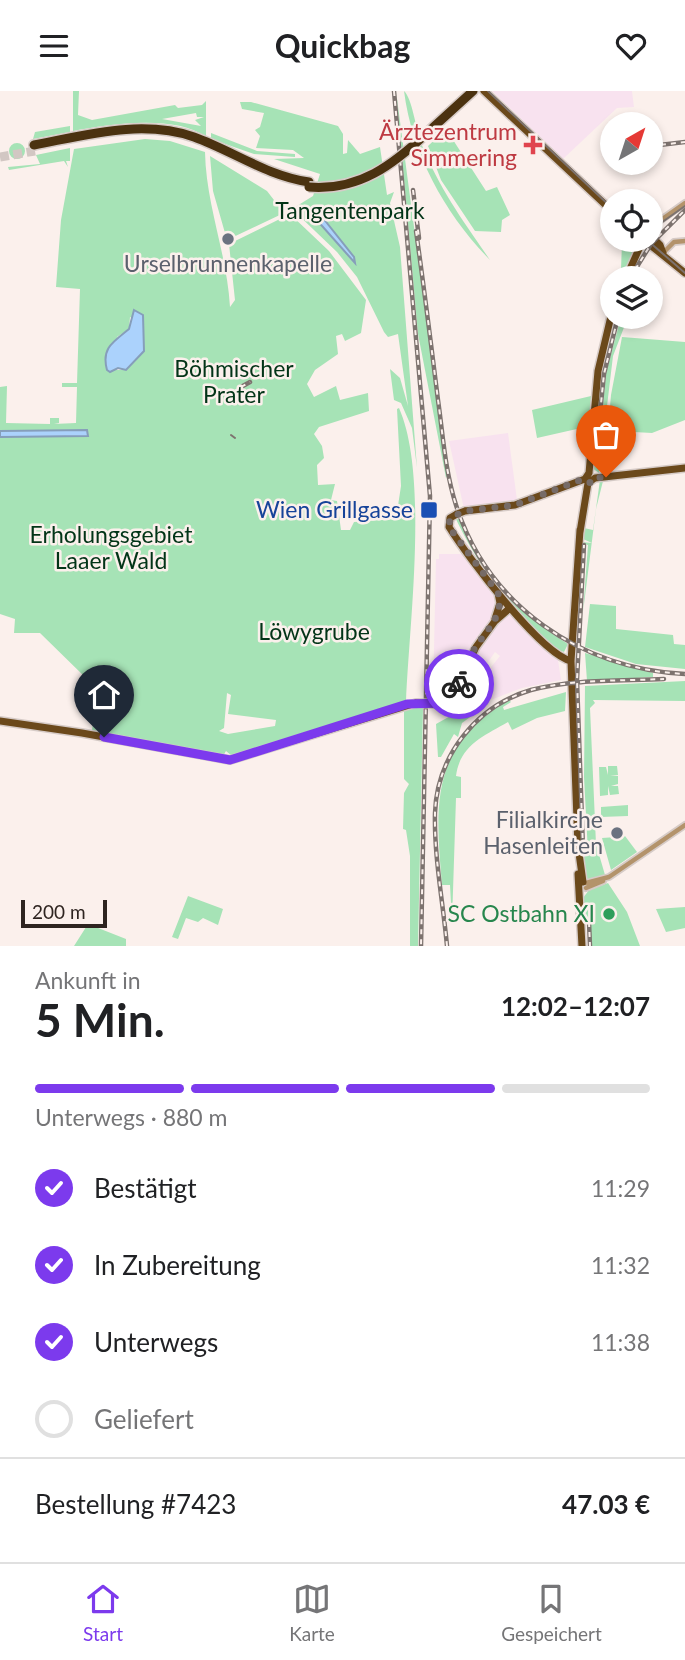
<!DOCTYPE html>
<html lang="de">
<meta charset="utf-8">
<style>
body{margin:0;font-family:Lato,sans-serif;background:#f6f6f6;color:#202124;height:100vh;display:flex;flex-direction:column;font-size:26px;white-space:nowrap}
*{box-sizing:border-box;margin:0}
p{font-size:23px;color:#757577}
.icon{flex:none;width:38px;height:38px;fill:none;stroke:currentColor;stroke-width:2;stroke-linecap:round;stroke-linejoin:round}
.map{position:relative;height:855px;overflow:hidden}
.side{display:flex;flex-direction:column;background:#fff;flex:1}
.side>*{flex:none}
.needle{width:46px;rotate:39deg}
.controls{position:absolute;left:600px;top:21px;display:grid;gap:14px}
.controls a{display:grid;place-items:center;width:63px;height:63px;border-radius:50%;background:#fff;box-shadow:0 4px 10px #0003;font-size:35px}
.scale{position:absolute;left:21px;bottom:18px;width:86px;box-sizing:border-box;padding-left:7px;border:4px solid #2e2420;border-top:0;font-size:19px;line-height:24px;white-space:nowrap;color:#2e2420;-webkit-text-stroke:5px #fbf0ec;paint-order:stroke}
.pin{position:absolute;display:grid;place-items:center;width:60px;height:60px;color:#fff;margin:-72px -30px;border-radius:50% 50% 50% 0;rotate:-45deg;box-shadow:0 0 7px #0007}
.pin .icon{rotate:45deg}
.courier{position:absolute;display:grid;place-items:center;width:70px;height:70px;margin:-35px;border:5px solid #7c3aed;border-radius:50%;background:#fff;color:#222;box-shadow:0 2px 9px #0007}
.headline em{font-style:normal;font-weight:700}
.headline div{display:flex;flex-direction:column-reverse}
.headline{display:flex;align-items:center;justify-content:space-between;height:119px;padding:0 35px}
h1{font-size:46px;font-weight:700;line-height:52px}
.bar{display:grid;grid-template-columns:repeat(4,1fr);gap:10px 7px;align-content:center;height:84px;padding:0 35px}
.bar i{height:9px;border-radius:5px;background:#e0e0e0}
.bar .on{background:#7c3aed}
.bar p{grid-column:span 4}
.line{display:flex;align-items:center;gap:18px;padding:0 35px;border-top:2px solid #e0e0e0}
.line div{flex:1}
ol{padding:0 35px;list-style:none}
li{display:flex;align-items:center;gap:21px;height:77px}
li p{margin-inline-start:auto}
li .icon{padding:7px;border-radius:50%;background:#7c3aed;color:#fff;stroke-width:4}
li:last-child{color:#757577}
li i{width:38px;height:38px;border:4px solid #e0e0e0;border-radius:50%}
header{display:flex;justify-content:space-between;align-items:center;height:91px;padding:0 35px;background:#fff;font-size:32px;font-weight:700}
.dock{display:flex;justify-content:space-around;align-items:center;height:98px;border-top:2px solid #e0e0e0;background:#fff;font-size:19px;color:#757577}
.dock a{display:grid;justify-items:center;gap:4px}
.dock .on{color:#7c3aed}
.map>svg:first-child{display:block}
.commercial{fill:#f8e2ef}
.green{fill:#a6e3b6;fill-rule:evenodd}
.water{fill:#abd2fc;stroke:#869eba;stroke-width:2}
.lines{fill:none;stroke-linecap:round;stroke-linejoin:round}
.highway-tunnel{stroke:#d2c7c3;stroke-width:9;stroke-dasharray:9 4.5;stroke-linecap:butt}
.minor-casing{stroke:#d6cbc7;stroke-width:8}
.major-casing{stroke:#d6cbc7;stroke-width:10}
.highway-casing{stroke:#d6cbc7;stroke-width:12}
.minor{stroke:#b3936b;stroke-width:4.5}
.major{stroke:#6b491b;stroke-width:7}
.highway{stroke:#4b3210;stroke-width:9}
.tram{stroke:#7d736f;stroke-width:2}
.rail-casing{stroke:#7d736f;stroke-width:4.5}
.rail{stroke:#fbf0ec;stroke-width:2;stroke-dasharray:5;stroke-linecap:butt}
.major-bridge-casing{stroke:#d6cbc7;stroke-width:10;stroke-linecap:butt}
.highway-bridge-casing{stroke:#d6cbc7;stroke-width:12;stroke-linecap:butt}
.major-bridge{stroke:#6b491b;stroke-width:7}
.highway-bridge{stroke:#4b3210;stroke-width:9}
.done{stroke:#766b67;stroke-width:7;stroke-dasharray:0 12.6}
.route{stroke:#7c3aed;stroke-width:9}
.health-dot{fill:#e0444e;stroke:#fbf0ec;stroke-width:2.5}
.worship-dot{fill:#6b7280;stroke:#fbf0ec;stroke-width:2.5}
.transit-dot{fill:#1a4fb4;stroke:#fbf0ec;stroke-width:2.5}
.leisure-dot{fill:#2e9e5b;stroke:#fbf0ec;stroke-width:2.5}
.labels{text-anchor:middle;stroke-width:5;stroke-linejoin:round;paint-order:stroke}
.health-label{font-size:23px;fill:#be3a42;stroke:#fbf0ec;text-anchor:end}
.park-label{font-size:23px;fill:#023417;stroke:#fbf0ec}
.worship-label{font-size:23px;fill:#5b616d;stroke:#fbf0ec}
.transit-label{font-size:23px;fill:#164399;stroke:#fbf0ec;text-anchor:end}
.leisure-label{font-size:23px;fill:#27864d;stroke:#fbf0ec;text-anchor:end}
</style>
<header><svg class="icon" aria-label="menu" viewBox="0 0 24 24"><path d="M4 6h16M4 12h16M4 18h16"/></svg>Quickbag<svg class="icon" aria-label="heart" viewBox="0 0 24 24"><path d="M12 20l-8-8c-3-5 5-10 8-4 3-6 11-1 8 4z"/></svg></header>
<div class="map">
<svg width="685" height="855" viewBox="0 0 685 855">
<rect width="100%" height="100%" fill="#fbf0ec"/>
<path class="commercial" d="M 492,0 L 632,0 L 634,16 L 617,17 L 563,68 Z
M 508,342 L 517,409 L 464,418 L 449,350 Z
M 467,453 L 512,516 L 510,523 L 558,569 L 561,589 L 522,597 L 488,610 L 473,598 L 500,565 L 495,561 L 480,583 L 471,581 L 468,599 L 462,597 L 445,604 L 433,604 L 436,468 L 439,468 L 439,463 L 462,463 L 461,457 Z"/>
<path class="green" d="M 73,0 L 79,0 L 78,24 L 92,29 L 175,14 L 178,17 L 202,14 L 206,10 L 206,46 C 175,23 109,33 73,40 ZM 196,22 L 197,26 L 204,26 L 195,29 L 201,35 L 162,28 Z
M 396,0 L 447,385 L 446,387 L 418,243 Z
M 404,0 C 412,7 416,38 421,52 C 440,99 462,128 490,169 C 446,124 412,64 404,0 Z
M 240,11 L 251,11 L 338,35 L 343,43 L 343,63 L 347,62 L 348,49 L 360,63 L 380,56 L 387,104 L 394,101 L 390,112 L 400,156 L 417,377 L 412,337 L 401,312 L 394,309 L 390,278 L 400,287 L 408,315 L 398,243 L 388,246 L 384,241 L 357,186 L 337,161 L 292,118 L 313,105 L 320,83 L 274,68 L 304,67 L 293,59 L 256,57 L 260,45 L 255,39 L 260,36 L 264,22 L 242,18 Z
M 70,35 L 70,41 L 33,48 L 35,41 Z
M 446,38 L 486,100 L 497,96 L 510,124 L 502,129 L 501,141 L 475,140 L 441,89 L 428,55 Z
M 211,42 L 257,60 L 295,63 L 295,66 L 254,63 L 211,48 Z
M 145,48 L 170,50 L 205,61 C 206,114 227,163 230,216 L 235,209 L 229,153 L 290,123 L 329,160 L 366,209 L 361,242 L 345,250 L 342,243 L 336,245 L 338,263 L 315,279 L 307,293 L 314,306 L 336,295 L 340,309 L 368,302 L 369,320 L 319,336 L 314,343 L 322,355 L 324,367 L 317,374 L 318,394 L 335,393 L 331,409 L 337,410 L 341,439 L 350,439 L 354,431 L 396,428 L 401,395 L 397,318 L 399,317 C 429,385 409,534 406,611 L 232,665 L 226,660 L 223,665 L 92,639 L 98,595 L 87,588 L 40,542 L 14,542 L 15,528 L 0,523 L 0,346 L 88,344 L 86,339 L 0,340 L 0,296 L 7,295 L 6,332 L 50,333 L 50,327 L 59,327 L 59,332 L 54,333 L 76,332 L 77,296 L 62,296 L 62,292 L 77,292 L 80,198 L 56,196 L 61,129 L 74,58 ZM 130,226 L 141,233 L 144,260 L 126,279 L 114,279 L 117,246 L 129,238 ZM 227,602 L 231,604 L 228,623 L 276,629 L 275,635 L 228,643 L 219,640 L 224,637 Z
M9 60a8 8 0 1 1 16 0a8 8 0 1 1-16 0Z
M 70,57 L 70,70 L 66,70 L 68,76 L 64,70 L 9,79 L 8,76 L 40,73 L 36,64 Z
M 210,65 L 267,100 L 284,122 L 227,149 L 213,100 Z
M 622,151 L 636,152 L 627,177 L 621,179 Z
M 621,226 L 628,226 L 613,265 L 599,382 L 592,377 L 591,371 L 598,371 L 606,282 Z
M 622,246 L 685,251 L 685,329 L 652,342 L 616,340 L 606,362 L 611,304 Z
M 591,305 L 590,335 L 537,347 L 532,319 Z
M 600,389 L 603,390 L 596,418 L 583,521 L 588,454 L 583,453 L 573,563 L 582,451 L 592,452 L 583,448 L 584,437 L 593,439 Z
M 458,425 C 482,479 517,522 568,553 L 564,561 C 524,548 473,465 456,428 Z
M 590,513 L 616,515 L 616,538 L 673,544 L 674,553 L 685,554 L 685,578 L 636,573 L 585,556 Z
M 585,562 L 653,582 L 653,586 L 587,590 Z
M 685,590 L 685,610 L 593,609 L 595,612 L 590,617 L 596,753 L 605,784 L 588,790 L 584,787 L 580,763 L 588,762 L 584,686 L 585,595 Z
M 566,601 L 565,620 L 537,627 L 512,639 L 508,631 C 484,645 460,654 456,685 L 461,686 L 461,707 L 456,707 L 452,831 L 450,794 L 442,794 C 435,713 430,655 509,609 L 511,611 L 503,616 L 504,619 Z
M 468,602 L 488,613 L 462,632 L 458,646 L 454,643 L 441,666 L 438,666 L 436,633 L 454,623 L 458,604 Z
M 413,616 L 423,617 L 418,855 L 410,855 L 410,765 L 406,739 L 403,738 L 404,702 L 409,693 L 404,688 L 404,619 Z
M 608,675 L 617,675 L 618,684 L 610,685 L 618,685 L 618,693 L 611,695 L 618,695 L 619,703 L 610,704 L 608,695 L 608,704 L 600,705 L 599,676 L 606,676 L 608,684 Z
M 628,714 L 628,725 L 601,726 L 601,716 Z
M 625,745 L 637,761 L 611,779 L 602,747 L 616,746 L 618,750 Z
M 608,792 L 627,821 L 640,855 L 591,855 L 590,831 L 585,831 L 584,855 L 583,807 L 589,799 Z
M 188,805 L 223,818 L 218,834 L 203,827 L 198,831 L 186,827 L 178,848 L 172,846 Z
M 685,816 L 685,837 L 666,841 L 656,818 Z
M 88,833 L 126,848 L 126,855 L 74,855 Z"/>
<path class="water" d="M 315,117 L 354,166 L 355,172 L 315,127 Z
M 134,219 L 143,224 L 144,260 L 126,279 L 118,277 L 110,281 L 107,279 C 101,257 113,251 129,238 Z
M 87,339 L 88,345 L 0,346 L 0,340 Z"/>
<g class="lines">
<path class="highway-tunnel" d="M 0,66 L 35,60"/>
<g class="minor-casing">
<path id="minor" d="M 651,136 L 685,112
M 663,162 L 674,151 L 685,150
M 586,792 L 609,786 L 685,734
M 586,797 L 603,790"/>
</g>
<g class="major-casing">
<path id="major" d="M 484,0 L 612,120
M 651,145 L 660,154 L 663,162
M 644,149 L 685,182
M 626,187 L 643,149
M 589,382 L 598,280 L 612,221
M 588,392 L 595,387 L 685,377
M 465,420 L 515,414 L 585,388 L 589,382
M 457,423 L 450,427 L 449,436 C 467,465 540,562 571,570
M 580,439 L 571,570 L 578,755 L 583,791
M 580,441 L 588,392
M 495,528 L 500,512 L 498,502
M 438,613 L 451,608 L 476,556 L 495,530 L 510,517
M 0,630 L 82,642 L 230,669 L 416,612
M 578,783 L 582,855"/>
</g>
<g class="highway-casing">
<path id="highway" d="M 428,41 L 473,0
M 34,54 C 87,44 142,28 194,46 C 233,60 267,85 309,91"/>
</g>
<use href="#minor" class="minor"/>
<use href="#major" class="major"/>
<use href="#highway" class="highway"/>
<path class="tram" d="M 488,0 L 612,117
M 651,139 L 685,115
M 647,149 L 685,182
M 231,344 L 235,347"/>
<g class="rail-casing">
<path id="rail" d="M 394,0 L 430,405 L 421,855
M 651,55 L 685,51
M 413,99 L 419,147
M 416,140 C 424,196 431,253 438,309 C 443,344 445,380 456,414 C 488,515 581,578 685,583
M 630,187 L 651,153 L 685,119
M 241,296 L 250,291
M 595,371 L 604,283 L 618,226
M 583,757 L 577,589 L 584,454
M 589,831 L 590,855
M 447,855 C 443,811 434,766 435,722 C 437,665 476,615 531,599 C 572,588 621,590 664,588"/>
</g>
<use href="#rail" class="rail"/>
<g class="major-bridge-casing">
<path id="major-bridge" d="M 457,423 L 465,420
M 416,612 L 438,613"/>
</g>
<g class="highway-bridge-casing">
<path id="highway-bridge" d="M 309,96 C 359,100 393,74 428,41"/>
</g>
<use href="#major-bridge" class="major-bridge"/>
<use href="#highway-bridge" class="highway-bridge"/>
</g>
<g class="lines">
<path class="done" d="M 459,593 C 463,583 467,572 472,562 C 483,542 505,526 498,502 L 449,436 L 450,427 L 465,420 L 515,414 L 583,388 L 591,392 L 595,387 L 606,386"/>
<path class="route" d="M 104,646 L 230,669 L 407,613 L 445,612 L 451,608 L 459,593"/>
</g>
<path class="health-dot" d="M529.5 43.5h7v7h7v7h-7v7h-7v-7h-7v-7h7z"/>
<g class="worship-dot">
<circle cx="228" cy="148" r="7"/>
<circle cx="617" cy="742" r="7"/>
</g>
<rect class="transit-dot" x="420" y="410" width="18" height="18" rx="3.5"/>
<circle class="leisure-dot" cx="609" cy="823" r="7"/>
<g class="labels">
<g class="health-label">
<text x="517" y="49">Ärztezentrum<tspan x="517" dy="26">Simmering</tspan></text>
</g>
<g class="park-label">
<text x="350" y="128">Tangentenpark</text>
<text x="234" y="286">Böhmischer<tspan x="234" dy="26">Prater</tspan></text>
<text x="111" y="452">Erholungsgebiet<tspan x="111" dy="26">Laaer Wald</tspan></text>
<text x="314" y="549">Löwygrube</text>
</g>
<g class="worship-label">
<text x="228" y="181">Urselbrunnenkapelle</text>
<text x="603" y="737" text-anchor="end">Filialkirche<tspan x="603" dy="26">Hasenleiten</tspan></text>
</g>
<g class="transit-label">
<text x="413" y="427">Wien Grillgasse</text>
</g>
<g class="leisure-label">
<text x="595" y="831">SC Ostbahn XI</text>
</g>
</g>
</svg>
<div class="controls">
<a><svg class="needle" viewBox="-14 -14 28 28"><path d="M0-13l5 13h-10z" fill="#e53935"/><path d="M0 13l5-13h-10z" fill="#757577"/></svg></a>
<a><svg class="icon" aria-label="locate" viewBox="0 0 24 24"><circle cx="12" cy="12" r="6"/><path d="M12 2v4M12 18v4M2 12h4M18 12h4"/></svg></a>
<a><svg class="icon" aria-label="layers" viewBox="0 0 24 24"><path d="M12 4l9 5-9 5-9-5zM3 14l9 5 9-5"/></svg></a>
</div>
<div class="scale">200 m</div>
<div class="pin" style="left:606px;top:386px;background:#ea580c"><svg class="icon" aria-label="bag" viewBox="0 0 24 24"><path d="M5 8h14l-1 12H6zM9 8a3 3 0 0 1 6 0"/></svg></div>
<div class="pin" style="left:104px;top:646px;background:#1f2937"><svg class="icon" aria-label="home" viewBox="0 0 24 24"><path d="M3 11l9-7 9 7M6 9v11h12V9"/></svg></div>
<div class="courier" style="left:459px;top:593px"><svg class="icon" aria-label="bike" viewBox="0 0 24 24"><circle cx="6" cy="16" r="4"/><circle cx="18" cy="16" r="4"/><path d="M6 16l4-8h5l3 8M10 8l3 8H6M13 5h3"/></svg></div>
</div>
<section class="side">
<div class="headline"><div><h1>5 Min.</h1><p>Ankunft in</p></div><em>12:02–12:07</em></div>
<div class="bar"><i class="on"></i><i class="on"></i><i class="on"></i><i></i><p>Unterwegs · 880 m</p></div>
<ol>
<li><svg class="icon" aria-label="check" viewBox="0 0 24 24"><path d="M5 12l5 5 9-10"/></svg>Bestätigt<p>11:29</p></li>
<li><svg class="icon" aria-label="check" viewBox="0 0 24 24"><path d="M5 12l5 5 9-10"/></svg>In Zubereitung<p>11:32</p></li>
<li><svg class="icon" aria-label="check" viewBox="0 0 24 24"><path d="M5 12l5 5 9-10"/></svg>Unterwegs<p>11:38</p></li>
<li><i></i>Geliefert</li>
</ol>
<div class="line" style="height:91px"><div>Bestellung #7423</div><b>47.03 €</b></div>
</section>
<nav class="dock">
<a class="on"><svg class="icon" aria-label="home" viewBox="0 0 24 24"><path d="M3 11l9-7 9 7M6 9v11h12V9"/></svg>Start</a>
<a><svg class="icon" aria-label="map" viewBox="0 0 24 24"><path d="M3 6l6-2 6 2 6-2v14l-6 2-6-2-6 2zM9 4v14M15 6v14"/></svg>Karte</a>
<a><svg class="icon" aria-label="saved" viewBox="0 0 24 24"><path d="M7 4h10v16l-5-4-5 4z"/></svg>Gespeichert</a>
</nav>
